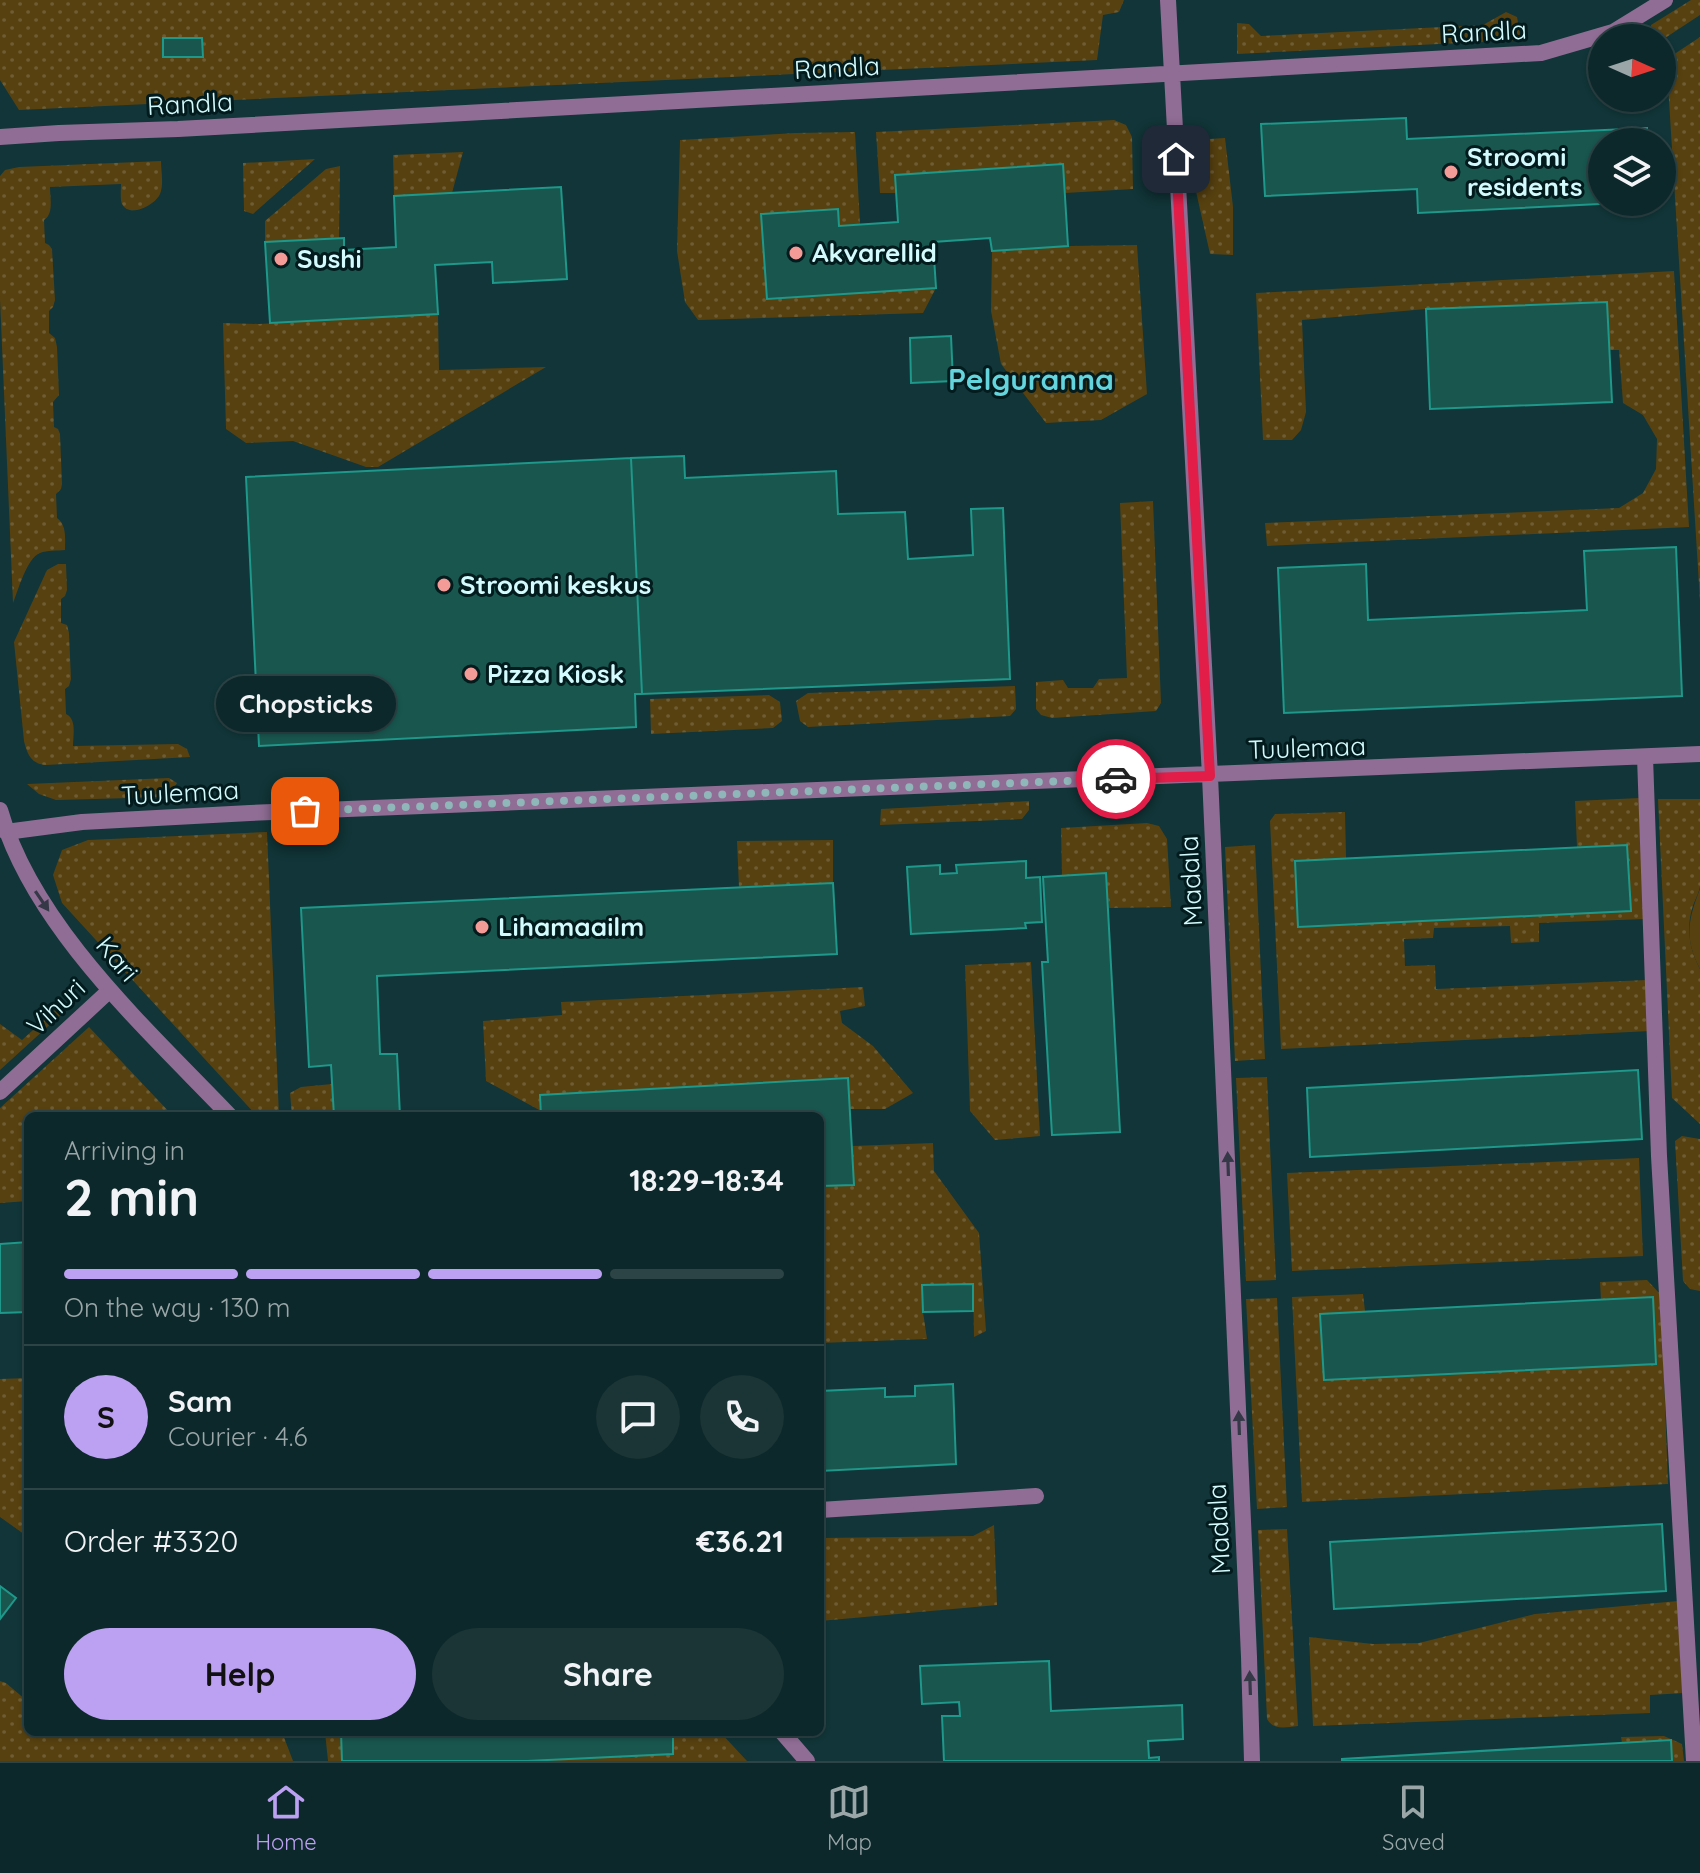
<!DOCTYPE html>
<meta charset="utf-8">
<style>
body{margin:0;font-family:Quicksand,sans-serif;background:#1b3436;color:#f1f3f6;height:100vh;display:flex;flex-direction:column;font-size:30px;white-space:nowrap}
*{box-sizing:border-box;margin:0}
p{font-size:26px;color:#9aa6a8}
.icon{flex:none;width:44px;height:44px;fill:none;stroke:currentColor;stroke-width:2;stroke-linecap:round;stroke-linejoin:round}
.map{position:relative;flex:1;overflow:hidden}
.details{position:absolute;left:24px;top:1112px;width:800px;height:624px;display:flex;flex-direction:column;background:#0d282a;border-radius:12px;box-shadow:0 2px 6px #0004,0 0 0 2px #2d4447}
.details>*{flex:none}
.needle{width:52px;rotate:93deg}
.controls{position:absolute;left:1588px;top:24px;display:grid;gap:16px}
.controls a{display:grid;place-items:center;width:88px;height:88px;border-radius:50%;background:#0d282a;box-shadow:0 2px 6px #0004,0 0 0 2px #2d4447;font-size:40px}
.pin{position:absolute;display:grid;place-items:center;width:68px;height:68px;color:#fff;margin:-34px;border-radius:16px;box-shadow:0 4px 12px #0006}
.courier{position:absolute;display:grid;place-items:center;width:80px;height:80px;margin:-40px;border:6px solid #e11d48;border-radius:50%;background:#fff;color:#222;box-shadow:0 2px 10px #0007}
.bubble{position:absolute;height:56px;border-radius:28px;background:#0d282a;box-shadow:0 2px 6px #0004,0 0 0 2px #2d4447;font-size:26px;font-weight:700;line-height:56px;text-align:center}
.overview em{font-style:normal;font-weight:700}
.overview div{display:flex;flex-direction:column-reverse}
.overview{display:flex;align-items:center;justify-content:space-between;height:136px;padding:0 40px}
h1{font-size:52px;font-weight:700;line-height:60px}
.bar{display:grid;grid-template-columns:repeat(4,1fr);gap:12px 8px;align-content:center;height:96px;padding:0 40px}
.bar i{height:10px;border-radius:6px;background:#2d4447}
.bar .active{background:#bca0f2}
.bar p{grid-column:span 4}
.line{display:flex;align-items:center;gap:20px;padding:0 40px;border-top:2px solid #2d4447}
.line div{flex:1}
.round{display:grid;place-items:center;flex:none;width:84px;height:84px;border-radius:42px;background:#1b3436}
.button{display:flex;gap:16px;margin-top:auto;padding:16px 40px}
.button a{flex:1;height:92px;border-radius:48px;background:#bca0f2;color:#111;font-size:32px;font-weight:700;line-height:92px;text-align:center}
.button a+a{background:#1b3436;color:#f1f3f6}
.menu{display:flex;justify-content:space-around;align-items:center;height:112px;border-top:2px solid #2d4447;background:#0d282a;font-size:22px;color:#9aa6a8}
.menu a{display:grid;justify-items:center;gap:4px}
.menu .active{color:#bca0f2}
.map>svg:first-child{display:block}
.grass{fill:url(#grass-dots)}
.park{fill:#574110}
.building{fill:#18564e;stroke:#1e988a;stroke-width:2}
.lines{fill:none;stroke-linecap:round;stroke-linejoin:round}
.minor{stroke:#906d94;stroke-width:16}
.oneway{fill:#343847}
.done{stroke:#8fb6b9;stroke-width:8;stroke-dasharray:0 14.4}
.route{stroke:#e11d48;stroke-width:10}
.poi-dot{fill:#f59b97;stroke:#031b1d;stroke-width:3}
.labels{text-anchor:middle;stroke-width:6;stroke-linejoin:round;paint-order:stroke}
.street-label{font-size:26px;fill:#d3fbfe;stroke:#031b1d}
.poi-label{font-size:26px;font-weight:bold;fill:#d3fbfe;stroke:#031b1d;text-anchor:start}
.quarter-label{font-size:30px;font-weight:bold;fill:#64d4dd;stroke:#031b1d}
</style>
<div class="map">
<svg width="1700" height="1761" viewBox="0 0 1700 1761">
<defs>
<pattern id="grass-dots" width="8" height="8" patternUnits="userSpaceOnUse" patternTransform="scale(2)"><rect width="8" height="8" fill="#574110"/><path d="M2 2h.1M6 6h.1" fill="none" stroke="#6e5d34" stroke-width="1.8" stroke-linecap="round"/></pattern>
</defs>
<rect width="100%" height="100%" fill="#113538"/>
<path class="grass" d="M 0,0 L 1124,0 L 1119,12 L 1103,15 L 1097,60 L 19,110 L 0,80 Z
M 1691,0 L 1700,0 L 1700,15 L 1662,40 L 1662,38 L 1651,38 L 1651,25 Z
M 1506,12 L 1517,17 L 1521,40 L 1237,54 L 1237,23 L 1249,24 L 1261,36 L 1483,25 Z
M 1700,37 L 1700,601 L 1667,68 L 1673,55 Z
M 1114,120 L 1126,125 L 1132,137 L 1133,189 L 1065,193 L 880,193 L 876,132 Z
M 855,132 L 860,224 L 839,226 L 838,209 L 761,215 L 767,299 L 936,288 L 923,313 L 698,320 L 685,302 L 677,251 L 680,140 L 795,133 Z
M 1225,138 L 1233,207 L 1233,255 L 1210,254 L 1191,169 L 1193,140 Z
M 463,152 L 452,193 L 394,196 L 393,155 Z
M 315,159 L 253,214 L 244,211 L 243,163 Z
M 161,161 C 161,171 164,184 160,194 C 156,204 130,219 122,204 C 120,200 121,189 121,184 L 50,187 C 50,198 54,214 44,220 L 45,243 L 49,245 L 52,249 L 55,300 L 53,307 L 49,311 L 49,333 L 55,338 L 57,347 L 59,395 L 53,402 L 54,427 L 58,429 L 60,434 L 62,484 L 61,489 L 56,494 L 57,518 C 67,525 65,539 65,550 C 57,551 47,550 40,553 C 27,558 18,590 13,603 L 0,299 L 0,176 L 5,170 L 19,167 Z
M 340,166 L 339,238 L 265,242 L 265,221 L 326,169 Z
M 1137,245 L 1147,394 L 1101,420 L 1046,423 L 1001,364 L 991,311 L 992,251 L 1068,246 Z
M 1674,271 L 1689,527 L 1267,546 L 1265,523 L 1619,508 L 1643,493 L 1656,469 L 1657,439 L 1643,415 L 1623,403 L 1619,350 L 1610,350 L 1607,302 L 1426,309 L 1302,320 L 1306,412 L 1301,430 L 1292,440 L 1263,440 L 1256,293 Z
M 438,314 L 439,370 L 546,367 L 378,467 L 366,467 L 293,441 L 246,443 L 226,429 L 223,323 L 259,324 Z
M 1153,501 L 1161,703 L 1156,711 L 1052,718 L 1041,715 L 1036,709 L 1036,682 L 1063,680 L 1068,688 L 1093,688 L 1099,679 L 1127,678 L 1120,503 Z
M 58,564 L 66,564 L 67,590 L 65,596 L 61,599 L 61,623 L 67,625 L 69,633 L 71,679 L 69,686 L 65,689 L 66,714 C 77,719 73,735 73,746 L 178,744 L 187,749 L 190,757 L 46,765 C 31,764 27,754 24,741 L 14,642 L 47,570 Z
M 1015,686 L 1016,709 L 1010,716 L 808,727 L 800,721 L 796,701 L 808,693 Z
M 769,695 L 780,702 L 782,721 L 773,728 L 651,734 L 650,699 Z
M 169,778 L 177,783 L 169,797 L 56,800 L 39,794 L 27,784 Z
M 1640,798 L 1645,919 L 1539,923 L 1539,942 L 1511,943 L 1510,926 L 1434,928 L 1433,938 L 1404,939 L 1405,966 L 1435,965 L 1436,989 L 1647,980 L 1650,1031 L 1281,1049 L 1270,821 L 1275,814 L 1345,812 L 1346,858 L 1295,861 L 1299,927 L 1630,911 L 1627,845 L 1577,847 L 1575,801 Z
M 1658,799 L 1700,799 C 1700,827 1700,857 1700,886 C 1699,894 1694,901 1692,909 C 1686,930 1690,950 1700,969 L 1700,1124 L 1672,1098 Z
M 1029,801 L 1029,810 L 1022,819 L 880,825 L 881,809 Z
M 1147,823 L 1159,826 L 1167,839 L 1171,907 L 1109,908 L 1106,873 L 1062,876 L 1061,828 Z
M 267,832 L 279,1116 L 257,1116 L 62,903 L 53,875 L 62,850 L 88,840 Z
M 833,840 L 833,883 L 739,888 L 737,841 Z
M 1255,845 L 1265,1059 L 1235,1061 L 1225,847 Z
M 1031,962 L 1040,1136 L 995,1140 L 970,1111 L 965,965 Z
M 863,987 L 865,1006 L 840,1011 L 842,1023 L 873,1046 L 913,1093 L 885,1109 L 850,1109 L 847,1078 L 541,1095 L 541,1111 L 486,1081 L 483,1021 L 562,1015 L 561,1002 Z
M 64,1002 L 69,1007 L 0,1070 L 0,1024 L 22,1040 Z
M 89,1027 L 173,1116 L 28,1116 L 28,1201 L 0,1203 L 0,1108 Z
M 1267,1077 L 1276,1280 L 1246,1281 L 1236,1078 Z
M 332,1084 L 334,1116 L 292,1116 L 290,1093 L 301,1087 Z
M 1682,1136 L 1700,1139 L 1700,1291 L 1690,1289 L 1683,1281 L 1675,1141 Z
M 933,1143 L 934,1171 L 979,1233 L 986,1331 L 974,1337 L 973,1284 L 923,1285 L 923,1312 L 927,1339 L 820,1343 L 820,1186 L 854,1184 L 852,1146 Z
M 1639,1158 L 1643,1256 L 1292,1271 L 1287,1173 Z
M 1647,1280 L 1661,1295 L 1668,1484 L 1302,1502 L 1292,1297 L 1363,1294 L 1365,1311 L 1320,1314 L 1324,1380 L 1656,1364 L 1653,1297 L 1601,1300 L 1600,1282 Z
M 1277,1298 L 1287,1507 L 1257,1509 L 1246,1299 Z
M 28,1378 L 28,1537 L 0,1517 L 0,1379 Z
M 994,1525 L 997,1605 L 820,1621 L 820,1538 L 973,1536 Z
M 1287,1529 L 1298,1726 C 1286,1727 1274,1731 1267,1719 L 1258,1530 Z
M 1678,1601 L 1684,1693 L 1650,1695 L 1650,1713 L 1313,1726 L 1309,1637 L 1373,1644 L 1419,1643 L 1535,1614 Z
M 0,1681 L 6,1683 L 26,1700 L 28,1698 L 28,1732 L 282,1732 L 293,1761 L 0,1761 Z
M 325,1732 L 341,1732 L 342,1761 L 328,1761 Z
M 673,1732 L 720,1732 L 747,1761 L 527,1761 L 673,1754 Z
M 1664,1736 L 1682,1744 L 1684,1761 L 1672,1761 L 1671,1740 L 1622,1743 L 1621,1737 Z"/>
<path class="park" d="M 1700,889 L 1700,969 C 1684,939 1688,919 1700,889 Z"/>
<path class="building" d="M 163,38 L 202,38 L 203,57 L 163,57 Z
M 1406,118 L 1407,139 L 1647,128 L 1647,142 L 1602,142 L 1602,202 L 1640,202 L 1418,213 L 1417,189 L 1265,196 L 1261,124 Z
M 1063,164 L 1068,246 L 992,251 L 990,238 L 933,242 L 936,288 L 767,299 L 761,214 L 838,209 L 839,226 L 898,222 L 895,175 Z
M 561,187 L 567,279 L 493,283 L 492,262 L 435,265 L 438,314 L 270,323 L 265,242 L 344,238 L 344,250 L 396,247 L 394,196 Z
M 1607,302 L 1612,402 L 1430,409 L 1426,309 Z
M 951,336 L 953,381 L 911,383 L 910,338 Z
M 684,456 L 685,478 L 836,471 L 838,514 L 905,512 L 908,559 L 973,555 L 971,509 L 1003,508 L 1010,679 L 642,694 L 631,458 Z
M 631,458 L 642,694 L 635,694 L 636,727 L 259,746 L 246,477 Z
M 1676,547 L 1682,696 L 1284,713 L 1278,568 L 1366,564 L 1368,620 L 1587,610 L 1584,551 Z
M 1627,845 L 1631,911 L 1298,927 L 1295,861 Z
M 1026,861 L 1026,878 L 1040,877 L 1042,922 L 1025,923 L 1026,928 L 911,934 L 907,867 L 940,865 L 940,874 L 957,873 L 956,865 Z
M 1106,873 L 1120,1132 L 1052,1135 L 1042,962 L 1048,962 L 1043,877 Z
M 833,883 L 837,954 L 377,976 L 380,1054 L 397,1054 L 400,1116 L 334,1116 L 331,1065 L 309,1067 L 301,908 Z
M 1638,1070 L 1642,1139 L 1310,1157 L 1307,1088 Z
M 848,1078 L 854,1185 L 820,1186 L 820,1116 L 541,1116 L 540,1095 Z
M 28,1242 L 28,1312 L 0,1313 L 0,1244 Z
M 973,1284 L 973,1311 L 923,1312 L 922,1285 Z
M 1653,1297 L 1656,1364 L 1324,1380 L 1320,1314 Z
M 953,1384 L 956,1464 L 820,1471 L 820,1391 L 885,1388 L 885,1397 L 915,1396 L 915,1386 Z
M 1662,1524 L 1666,1591 L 1334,1609 L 1330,1542 Z
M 0,1586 L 16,1598 L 0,1619 Z
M 1049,1661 L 1051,1711 L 1182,1705 L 1183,1739 L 1148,1741 L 1149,1758 L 1159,1757 L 1159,1761 L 944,1761 L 942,1716 L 960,1716 L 959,1702 L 922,1704 L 920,1666 Z
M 341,1732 L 673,1732 L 673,1754 L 527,1761 L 342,1761 Z
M 1671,1740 L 1672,1761 L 1342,1761 L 1342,1759 Z"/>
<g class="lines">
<path class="minor" d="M 1168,0 L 1210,776 L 1249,1657 L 1252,1761
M 0,137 L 59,133 L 178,129 L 1541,53 L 1613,32 L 1665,0
M 1645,757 L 1659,1156 L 1694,1761
M 0,810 C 33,927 148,1030 230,1116
M 6,832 L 82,822 L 250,813 L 1700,754
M 0,1092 L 110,990
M 820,1510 L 1036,1496
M 782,1732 L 807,1761"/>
</g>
<defs><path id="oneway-solid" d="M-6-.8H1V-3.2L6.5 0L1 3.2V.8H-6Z" transform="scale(2)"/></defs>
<g class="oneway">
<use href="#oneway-solid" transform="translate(42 901) rotate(56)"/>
<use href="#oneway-solid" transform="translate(1228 1164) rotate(-92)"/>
<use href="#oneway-solid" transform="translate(1239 1423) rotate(-92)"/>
<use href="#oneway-solid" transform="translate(1250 1683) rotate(-92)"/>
</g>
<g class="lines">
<path class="done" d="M 305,811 L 1116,779"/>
<path class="route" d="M 1116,779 L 1210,776 L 1176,159"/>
</g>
<g class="poi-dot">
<circle cx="1451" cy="172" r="8"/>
<circle cx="796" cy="253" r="8"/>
<circle cx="281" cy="259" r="8"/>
<circle cx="444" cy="585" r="8"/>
<circle cx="471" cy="674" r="8"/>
<circle cx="482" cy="927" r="8"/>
</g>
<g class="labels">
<g class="street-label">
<text transform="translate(1484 32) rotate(-3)" y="9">Randla</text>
<text transform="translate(837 68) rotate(-3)" y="9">Randla</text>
<text transform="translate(190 104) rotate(-3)" y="9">Randla</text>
<text transform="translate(1307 748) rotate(-2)" y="9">Tuulemaa</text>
<text transform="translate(180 793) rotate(-3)" y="9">Tuulemaa</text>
<text transform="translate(1191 881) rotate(-93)" y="9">Madala</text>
<text transform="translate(117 959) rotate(50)" y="9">Kari</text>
<text transform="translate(56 1007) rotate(-43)" y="9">Vihuri</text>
<text transform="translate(1219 1529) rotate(-93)" y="9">Madala</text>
</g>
<g class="poi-label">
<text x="1467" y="166">Stroomi<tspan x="1467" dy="30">residents</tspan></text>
<text x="812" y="262">Akvarellid</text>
<text x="297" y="268">Sushi</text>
<text x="460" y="594">Stroomi keskus</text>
<text x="487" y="683">Pizza Kiosk</text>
<text x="498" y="936">Lihamaailm</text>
</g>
<g class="quarter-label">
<text x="1031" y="390">Pelguranna</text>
</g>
</g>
</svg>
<div class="controls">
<a><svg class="needle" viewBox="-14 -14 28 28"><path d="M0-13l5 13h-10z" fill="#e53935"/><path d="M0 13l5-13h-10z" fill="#9aa6a8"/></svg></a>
<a><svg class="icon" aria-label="layers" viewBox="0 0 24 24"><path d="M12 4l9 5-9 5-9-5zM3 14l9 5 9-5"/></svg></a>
</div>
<div class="pin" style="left:305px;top:811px;background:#ea580c"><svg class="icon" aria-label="bag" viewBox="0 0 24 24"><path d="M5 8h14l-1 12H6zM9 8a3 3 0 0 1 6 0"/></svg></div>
<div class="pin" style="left:1176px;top:159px;background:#1f2937"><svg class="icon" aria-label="home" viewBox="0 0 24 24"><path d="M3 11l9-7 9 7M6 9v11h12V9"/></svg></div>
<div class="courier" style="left:1116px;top:779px"><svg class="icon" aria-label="car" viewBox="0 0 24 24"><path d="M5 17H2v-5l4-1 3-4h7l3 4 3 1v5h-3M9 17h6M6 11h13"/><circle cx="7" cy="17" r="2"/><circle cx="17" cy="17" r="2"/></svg></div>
<div class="bubble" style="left:216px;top:676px;width:180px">Chopsticks</div>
<section class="details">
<div class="overview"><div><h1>2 min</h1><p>Arriving in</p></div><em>18:29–18:34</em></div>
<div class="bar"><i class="active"></i><i class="active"></i><i class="active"></i><i></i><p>On the way · 130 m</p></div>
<div class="line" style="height:144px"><b class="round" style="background:#bca0f2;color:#111">S</b><div><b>Sam</b><p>Courier · 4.6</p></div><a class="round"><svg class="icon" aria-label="chat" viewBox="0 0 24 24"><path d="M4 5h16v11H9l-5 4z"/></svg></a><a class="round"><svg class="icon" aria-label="phone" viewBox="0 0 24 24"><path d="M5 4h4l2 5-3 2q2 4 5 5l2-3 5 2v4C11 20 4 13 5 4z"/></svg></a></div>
<div class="line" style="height:104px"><div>Order #3320</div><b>€36.21</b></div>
<div class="button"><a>Help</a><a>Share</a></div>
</section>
</div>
<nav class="menu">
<a class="active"><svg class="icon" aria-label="home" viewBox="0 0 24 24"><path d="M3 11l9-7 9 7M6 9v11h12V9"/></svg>Home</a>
<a><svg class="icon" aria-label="map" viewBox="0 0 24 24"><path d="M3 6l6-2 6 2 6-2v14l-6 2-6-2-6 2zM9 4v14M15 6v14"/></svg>Map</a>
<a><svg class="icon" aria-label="saved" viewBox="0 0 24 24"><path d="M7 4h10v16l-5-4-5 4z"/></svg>Saved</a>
</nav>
